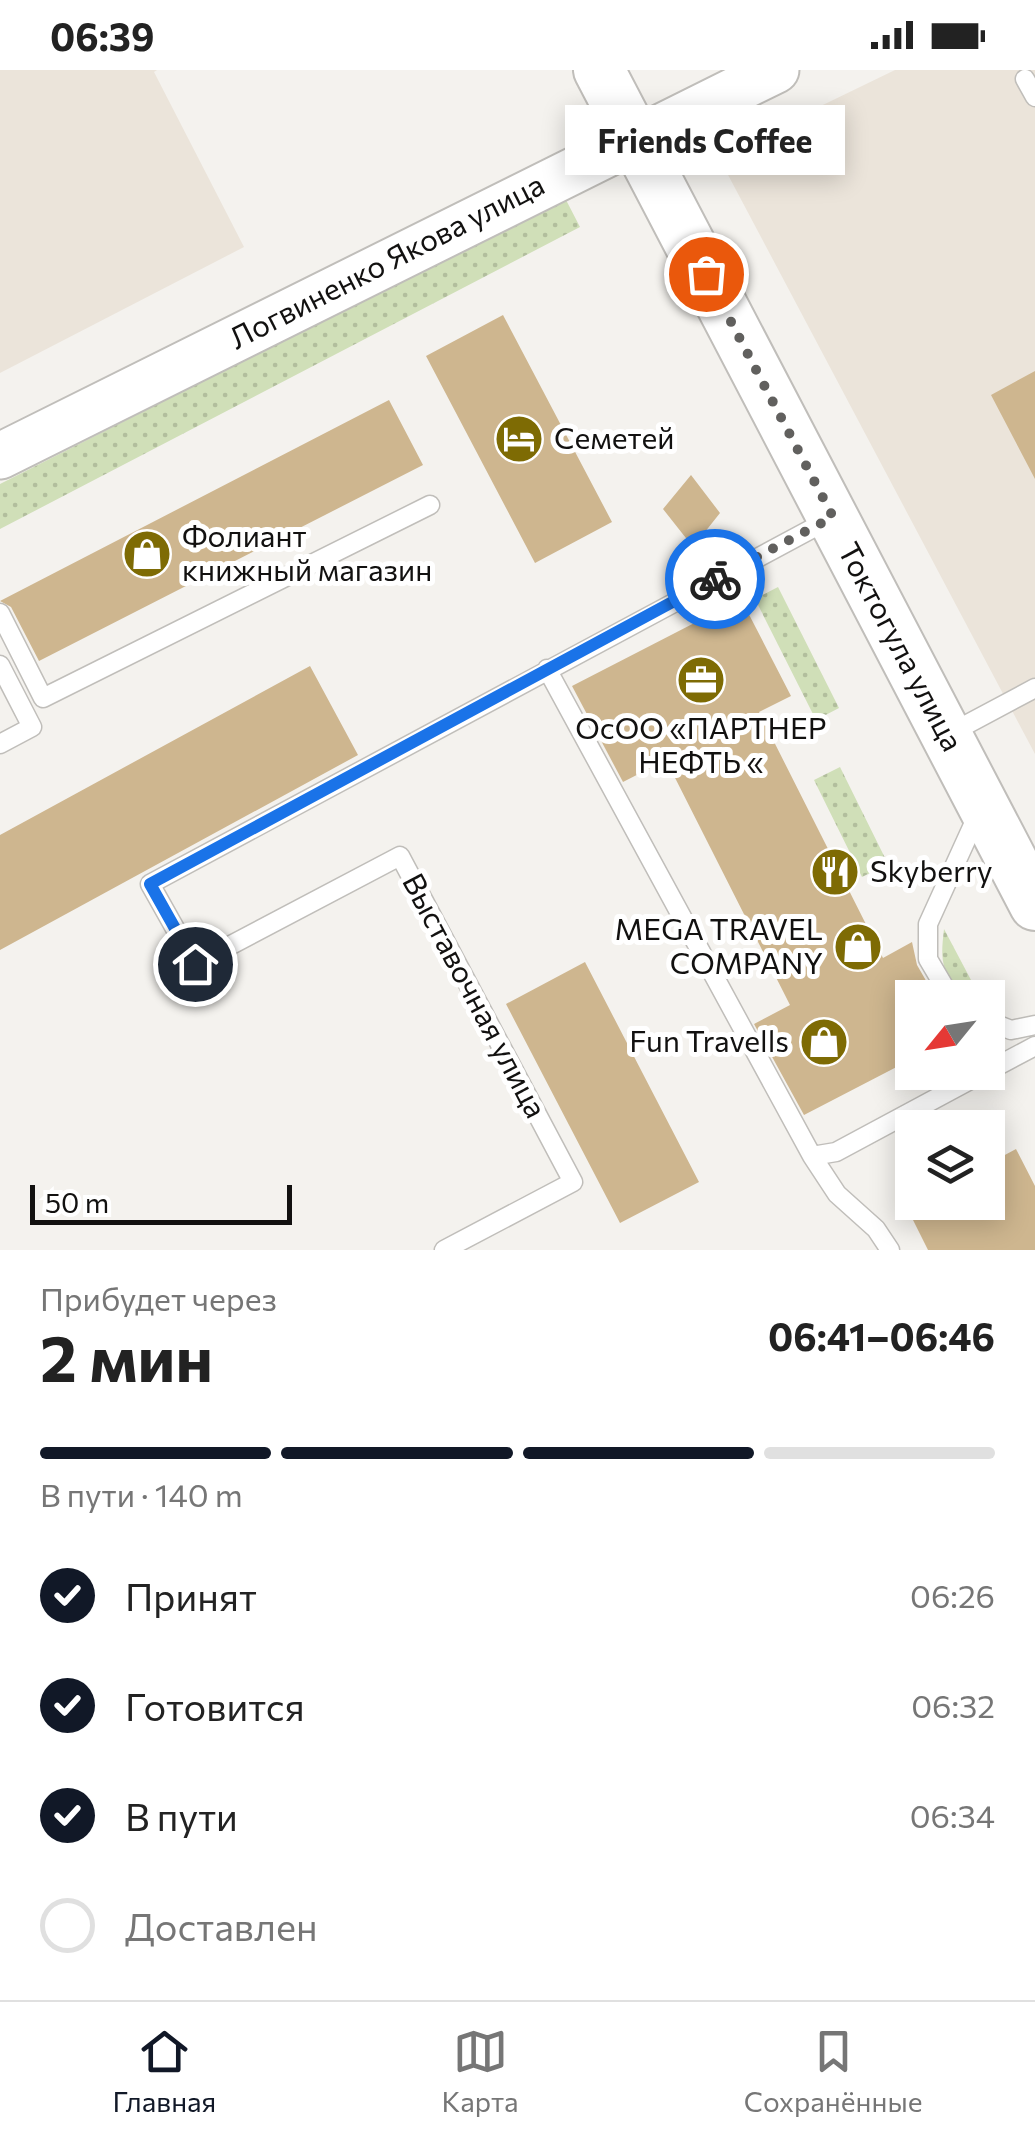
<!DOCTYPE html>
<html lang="ru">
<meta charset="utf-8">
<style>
body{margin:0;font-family:Commissioner,sans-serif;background:#f6f6f6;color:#222;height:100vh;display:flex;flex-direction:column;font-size:38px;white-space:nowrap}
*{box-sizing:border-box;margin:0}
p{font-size:32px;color:#767676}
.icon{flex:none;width:55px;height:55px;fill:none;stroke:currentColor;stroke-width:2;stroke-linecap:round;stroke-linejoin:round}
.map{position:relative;height:1180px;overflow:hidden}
.side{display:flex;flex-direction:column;background:#fff;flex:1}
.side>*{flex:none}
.needle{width:65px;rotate:240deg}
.buttons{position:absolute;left:895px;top:910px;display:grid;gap:20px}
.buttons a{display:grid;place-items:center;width:110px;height:110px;border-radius:0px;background:#fff;box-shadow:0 5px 25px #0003;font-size:50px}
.scale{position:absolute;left:30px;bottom:25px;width:262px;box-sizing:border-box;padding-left:10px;border:5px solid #121110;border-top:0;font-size:28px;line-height:35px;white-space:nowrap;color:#121110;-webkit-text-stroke:8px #fff;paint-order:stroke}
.pin{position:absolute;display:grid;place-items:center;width:85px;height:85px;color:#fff;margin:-42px;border:5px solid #fff;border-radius:50%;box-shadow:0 2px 10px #0007}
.courier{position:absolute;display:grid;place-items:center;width:100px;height:100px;margin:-50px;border:8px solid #1a73e8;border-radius:50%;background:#fff;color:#222;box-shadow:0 2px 12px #0007}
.bubble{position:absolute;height:70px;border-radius:0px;background:#fff;box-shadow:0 5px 25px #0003;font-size:32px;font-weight:700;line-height:70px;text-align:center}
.head em{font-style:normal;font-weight:700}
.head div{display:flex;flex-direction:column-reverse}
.head{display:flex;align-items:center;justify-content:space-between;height:170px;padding:0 40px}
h1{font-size:65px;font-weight:700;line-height:75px}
.bar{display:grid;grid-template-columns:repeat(4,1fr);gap:15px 10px;align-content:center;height:120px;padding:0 40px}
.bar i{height:12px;border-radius:8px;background:#e0e0e0}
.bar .on{background:#111827}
.bar p{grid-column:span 4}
ol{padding:0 40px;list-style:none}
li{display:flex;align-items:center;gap:30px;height:110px}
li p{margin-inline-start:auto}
li .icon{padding:10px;border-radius:50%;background:#111827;color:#fff;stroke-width:4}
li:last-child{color:#767676}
li i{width:55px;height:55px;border:5px solid #e0e0e0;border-radius:50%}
.status{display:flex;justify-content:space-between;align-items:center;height:70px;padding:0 50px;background:#fff;direction:ltr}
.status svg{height:28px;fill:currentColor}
.tabs{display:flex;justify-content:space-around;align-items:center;height:140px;border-top:2px solid #e0e0e0;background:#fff;font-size:28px;color:#767676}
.tabs a{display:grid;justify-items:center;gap:5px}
.tabs .on{color:#111827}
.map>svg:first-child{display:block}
.built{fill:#ebe4da}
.grass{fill:url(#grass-dots)}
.building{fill:#ceb68f}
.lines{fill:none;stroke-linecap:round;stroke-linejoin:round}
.service-casing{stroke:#c0beba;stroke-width:21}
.tertiary-casing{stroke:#c0beba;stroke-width:49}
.secondary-casing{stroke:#c0beba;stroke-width:54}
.service{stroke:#fff;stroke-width:18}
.tertiary{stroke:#fff;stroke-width:45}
.secondary{stroke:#fff;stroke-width:50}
.done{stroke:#61605e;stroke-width:10;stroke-dasharray:0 18}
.route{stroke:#1a73e8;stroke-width:12}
.labels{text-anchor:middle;stroke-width:10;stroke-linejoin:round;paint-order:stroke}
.street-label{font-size:30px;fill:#121110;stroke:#fff}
.poi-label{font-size:30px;fill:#121110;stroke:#fff;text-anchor:start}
</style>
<div class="status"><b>06:39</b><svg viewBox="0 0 49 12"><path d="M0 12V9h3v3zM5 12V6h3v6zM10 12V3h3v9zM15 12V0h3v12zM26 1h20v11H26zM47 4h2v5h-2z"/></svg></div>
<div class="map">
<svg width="1035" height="1180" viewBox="0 0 1035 1180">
<defs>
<pattern id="grass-dots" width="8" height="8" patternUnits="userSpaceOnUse" patternTransform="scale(2.5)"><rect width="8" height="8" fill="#d0dfb8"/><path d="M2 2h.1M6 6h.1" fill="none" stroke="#b2be9d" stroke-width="1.8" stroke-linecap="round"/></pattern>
</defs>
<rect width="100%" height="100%" fill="#f4f2ee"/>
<path class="built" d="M 0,0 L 157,0 L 154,2 L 244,177 L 0,303 Z
M 895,0 L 1035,0 L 1035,684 L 718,86 Z"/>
<path class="grass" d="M 565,128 L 580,157 L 0,459 L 0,414 Z
M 778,517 L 839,638 L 816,650 L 755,529 Z
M 840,697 L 888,794 L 862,807 L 814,710 Z
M 944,859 L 980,927 L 960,926 C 942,899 940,892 944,859 Z"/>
<path class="building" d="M 503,245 L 612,452 L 535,493 L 426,286 Z
M 1035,301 L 1035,409 L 991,325 Z
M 389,330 L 423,395 L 39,591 L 11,537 L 0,531 Z
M 691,405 L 720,443 L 693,477 L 663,439 Z
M 741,529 L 791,626 L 759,642 L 883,888 L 912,872 L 917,895 L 936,928 L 912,928 L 912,989 L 804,1045 L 754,954 L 790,935 L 666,690 L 623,712 L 572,616 Z
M 310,596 L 358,685 L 0,880 L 0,765 Z
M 585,892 L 699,1112 L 620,1153 L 506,934 Z
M 1016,1079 L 1035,1116 L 1035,1180 L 928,1180 L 904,1132 L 988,1132 L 988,1094 Z"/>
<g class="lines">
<g class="service-casing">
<path id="service" d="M 1025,9 L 1035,27
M 0,543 L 43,628 L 430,435
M 0,595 L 32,657 L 0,674
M 547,599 L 812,1086 L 836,1082 L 985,1002
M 947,665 L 1035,618
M 951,928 L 928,889 L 928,854 L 978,744
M 988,951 L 1011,960 L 1035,955
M 988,1001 L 1035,976
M 812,1086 L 837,1124 L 876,1159 L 890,1180
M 444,1180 L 573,1112 L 400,786 L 195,894 L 150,814 L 830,449"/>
</g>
<g class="tertiary-casing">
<path id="tertiary" d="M 0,386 L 776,0"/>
</g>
<g class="secondary-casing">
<path id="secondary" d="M 599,0 L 1035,835"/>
</g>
<use href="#service" class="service"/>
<use href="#tertiary" class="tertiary"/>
<use href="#secondary" class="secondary"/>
</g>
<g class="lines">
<path class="done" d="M 706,204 L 833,447 L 715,509"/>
<path class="route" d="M 195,894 L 150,814 L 715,509"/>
</g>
<defs>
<g id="hotel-disc" transform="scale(2.5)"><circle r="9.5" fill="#7e6b04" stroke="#fff"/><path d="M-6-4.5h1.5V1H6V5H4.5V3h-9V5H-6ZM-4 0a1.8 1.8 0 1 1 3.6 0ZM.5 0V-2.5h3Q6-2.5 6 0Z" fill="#fff"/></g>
<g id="shop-disc" transform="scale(2.5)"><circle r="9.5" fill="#7e6b04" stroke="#fff"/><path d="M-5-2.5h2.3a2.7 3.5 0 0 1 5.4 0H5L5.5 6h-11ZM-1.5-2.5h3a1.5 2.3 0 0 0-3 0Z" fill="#fff"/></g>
<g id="office-disc" transform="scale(2.5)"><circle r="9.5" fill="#7e6b04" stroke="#fff"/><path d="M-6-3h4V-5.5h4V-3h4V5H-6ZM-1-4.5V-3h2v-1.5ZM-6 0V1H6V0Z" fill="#fff"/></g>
<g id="restaurant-disc" transform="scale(2.5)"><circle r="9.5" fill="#7e6b04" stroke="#fff"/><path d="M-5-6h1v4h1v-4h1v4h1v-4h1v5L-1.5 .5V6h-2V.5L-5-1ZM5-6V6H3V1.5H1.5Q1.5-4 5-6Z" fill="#fff"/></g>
</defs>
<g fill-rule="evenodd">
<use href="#hotel-disc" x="519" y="369"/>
<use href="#shop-disc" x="147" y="484"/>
<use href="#office-disc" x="701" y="610"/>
<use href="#restaurant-disc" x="835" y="802"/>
<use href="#shop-disc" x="858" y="877"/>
<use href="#shop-disc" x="824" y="972"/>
</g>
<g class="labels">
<g class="street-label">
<text transform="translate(387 192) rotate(-27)" y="10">Логвиненко Якова улица</text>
<text transform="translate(900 577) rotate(62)" y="10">Токтогула улица</text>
<text transform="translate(474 926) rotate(62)" y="10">Выставочная улица</text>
</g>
<g class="poi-label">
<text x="554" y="379">Семетей</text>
<text x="182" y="477">Фолиант<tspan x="182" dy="34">книжный магазин</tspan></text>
<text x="701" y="669" text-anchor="middle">ОсОО «ПАРТНЕР<tspan x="701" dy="34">НЕФТЬ «</tspan></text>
<text x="870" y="812">Skyberry</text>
<text x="823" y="870" text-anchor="end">MEGA TRAVEL<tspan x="823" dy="34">COMPANY</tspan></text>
<text x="789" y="982" text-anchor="end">Fun Travells</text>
</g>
</g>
</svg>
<div class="buttons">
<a><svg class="needle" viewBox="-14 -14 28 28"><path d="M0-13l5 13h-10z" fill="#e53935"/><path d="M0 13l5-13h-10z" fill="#767676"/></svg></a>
<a><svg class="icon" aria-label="layers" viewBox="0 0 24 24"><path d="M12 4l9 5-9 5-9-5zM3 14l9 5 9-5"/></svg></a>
</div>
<div class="scale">50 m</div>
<div class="pin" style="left:706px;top:204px;background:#ea580c"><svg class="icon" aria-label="bag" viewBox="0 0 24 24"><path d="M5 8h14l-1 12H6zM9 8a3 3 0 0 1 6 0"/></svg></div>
<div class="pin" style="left:195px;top:894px;background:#1f2937"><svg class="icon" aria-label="home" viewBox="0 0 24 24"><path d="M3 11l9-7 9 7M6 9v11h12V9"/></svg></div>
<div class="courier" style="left:715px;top:509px"><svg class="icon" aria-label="bike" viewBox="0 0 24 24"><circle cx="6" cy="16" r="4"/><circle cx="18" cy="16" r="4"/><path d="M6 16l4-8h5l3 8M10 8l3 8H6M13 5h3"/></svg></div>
<div class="bubble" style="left:565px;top:35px;width:280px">Friends Coffee</div>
</div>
<section class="side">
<div class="head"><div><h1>2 мин</h1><p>Прибудет через</p></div><em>06:41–06:46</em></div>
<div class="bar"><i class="on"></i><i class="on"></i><i class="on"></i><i></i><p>В пути · 140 m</p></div>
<ol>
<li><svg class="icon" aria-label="check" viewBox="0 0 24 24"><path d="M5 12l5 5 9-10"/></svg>Принят<p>06:26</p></li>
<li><svg class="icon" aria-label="check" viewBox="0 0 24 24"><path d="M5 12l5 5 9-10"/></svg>Готовится<p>06:32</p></li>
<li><svg class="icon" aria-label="check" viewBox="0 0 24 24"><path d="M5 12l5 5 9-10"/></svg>В пути<p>06:34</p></li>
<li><i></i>Доставлен</li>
</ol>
</section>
<nav class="tabs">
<a class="on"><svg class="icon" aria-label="home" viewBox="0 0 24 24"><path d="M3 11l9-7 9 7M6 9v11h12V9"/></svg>Главная</a>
<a><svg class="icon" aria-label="map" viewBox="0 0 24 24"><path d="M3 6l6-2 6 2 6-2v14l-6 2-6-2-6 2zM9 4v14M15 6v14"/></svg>Карта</a>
<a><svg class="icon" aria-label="saved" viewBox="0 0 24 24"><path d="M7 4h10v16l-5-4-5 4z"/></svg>Сохранённые</a>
</nav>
